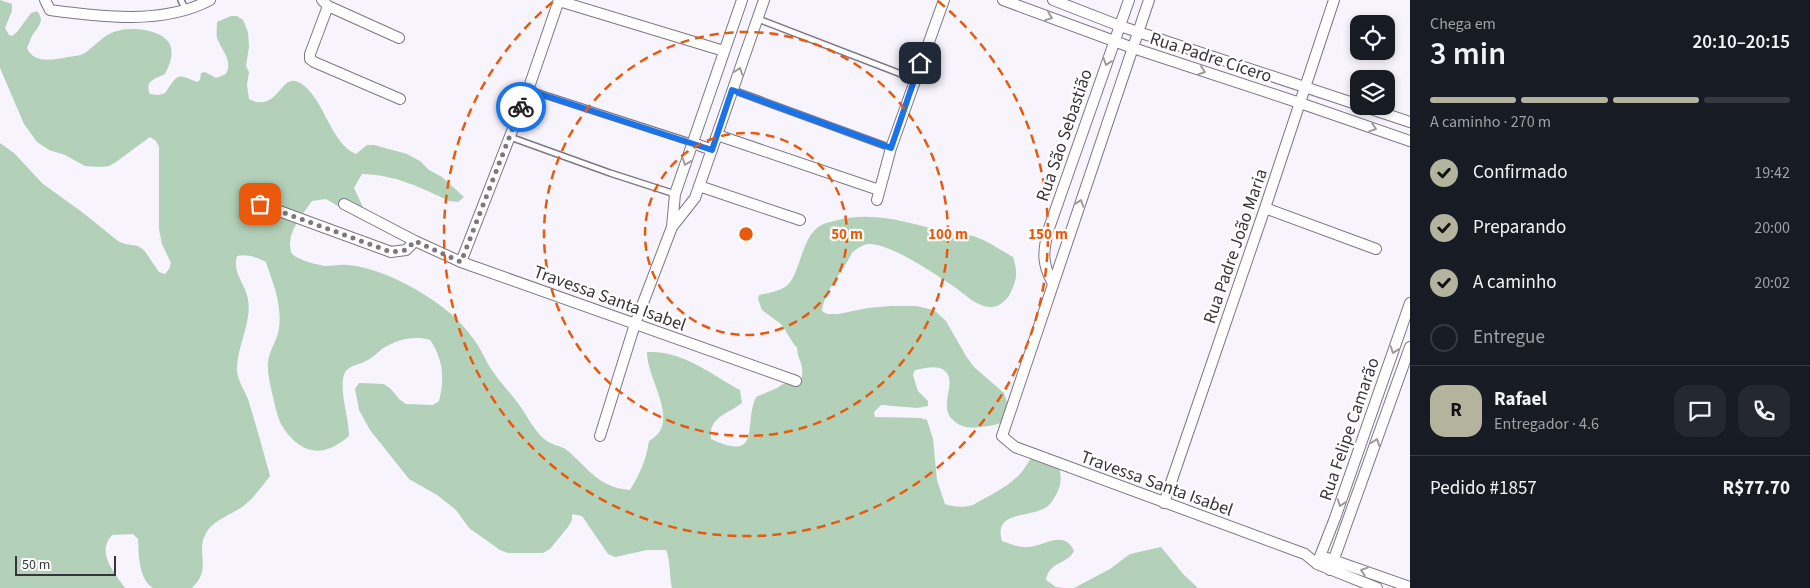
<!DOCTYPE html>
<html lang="pt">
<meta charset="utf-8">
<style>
body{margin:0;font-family:"Source Sans 3",sans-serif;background:#242831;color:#f1f3f6;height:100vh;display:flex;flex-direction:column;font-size:19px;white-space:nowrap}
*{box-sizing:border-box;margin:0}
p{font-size:16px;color:#9ea1a6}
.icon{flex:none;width:28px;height:28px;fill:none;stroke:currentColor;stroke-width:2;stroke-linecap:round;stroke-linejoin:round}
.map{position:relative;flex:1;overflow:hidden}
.details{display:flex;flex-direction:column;background:#171b24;width:400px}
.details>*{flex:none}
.buttons{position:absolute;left:1350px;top:15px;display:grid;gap:10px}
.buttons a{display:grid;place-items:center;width:45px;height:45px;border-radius:10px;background:#171b24;box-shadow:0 2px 8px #0003;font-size:25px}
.scale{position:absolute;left:15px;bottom:12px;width:101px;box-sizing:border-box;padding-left:5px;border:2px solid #37343a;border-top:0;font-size:14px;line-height:18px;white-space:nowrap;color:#37343a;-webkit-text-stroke:4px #fff;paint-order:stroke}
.pin{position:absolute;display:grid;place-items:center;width:42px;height:42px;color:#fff;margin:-21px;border-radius:10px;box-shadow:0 2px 8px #0006}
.courier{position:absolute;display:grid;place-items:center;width:50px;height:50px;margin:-25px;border:4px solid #1a73e8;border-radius:50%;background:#fff;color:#222;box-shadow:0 1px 6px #0007}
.head em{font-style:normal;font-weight:600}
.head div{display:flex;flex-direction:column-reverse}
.head{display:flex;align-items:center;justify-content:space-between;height:85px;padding:0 20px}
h1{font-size:32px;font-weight:600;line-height:38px}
.bar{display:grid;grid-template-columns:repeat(4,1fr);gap:8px 5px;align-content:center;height:60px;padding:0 20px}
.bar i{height:6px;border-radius:4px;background:#363941}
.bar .on{background:#b4b39d}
.bar p{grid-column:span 4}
.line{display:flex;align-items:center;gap:12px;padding:0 20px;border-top:1px solid #363941}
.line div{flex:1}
.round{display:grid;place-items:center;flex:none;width:52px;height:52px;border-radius:15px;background:#242831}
ol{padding:0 20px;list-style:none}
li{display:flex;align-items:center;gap:15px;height:55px}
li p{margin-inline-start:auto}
li .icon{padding:5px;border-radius:50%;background:#b4b39d;color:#111;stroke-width:4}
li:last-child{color:#9ea1a6}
li i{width:28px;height:28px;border:2px solid #363941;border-radius:50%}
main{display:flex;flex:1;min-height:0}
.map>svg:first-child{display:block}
.forest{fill:#b3d1b8}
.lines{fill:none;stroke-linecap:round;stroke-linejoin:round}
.service-casing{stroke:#7c7784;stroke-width:8}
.minor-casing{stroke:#7c7784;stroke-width:12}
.service{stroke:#fff;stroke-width:5}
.minor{stroke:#fff;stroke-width:10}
.oneway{stroke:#9b9a9c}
.done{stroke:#7b777e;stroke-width:5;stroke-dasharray:0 9}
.route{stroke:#1a73e8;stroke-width:6}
.ring{fill:none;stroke:#e8590c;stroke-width:2.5;stroke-dasharray:9 6}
.labels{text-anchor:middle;stroke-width:4.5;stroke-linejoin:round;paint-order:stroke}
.street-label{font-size:18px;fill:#37343a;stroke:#fff}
.centre{fill:#e8590c;stroke:#fff;stroke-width:2.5}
.ring-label{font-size:15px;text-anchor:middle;font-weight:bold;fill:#e8590c;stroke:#fff;stroke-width:4.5;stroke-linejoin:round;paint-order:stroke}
</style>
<main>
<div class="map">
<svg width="1410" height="588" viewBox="0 0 1410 588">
<rect width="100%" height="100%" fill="#f8f4fd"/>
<path class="forest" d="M 0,0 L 12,4 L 12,11 L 5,28 L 9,35 L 12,36 L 17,32 L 31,13 L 37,11 C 46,21 37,28 32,36 C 30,40 29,44 27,48 C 34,64 53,60 68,57 C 72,56 79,56 83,54 C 95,47 102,35 117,31 C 132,26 168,30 171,48 C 173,58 169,66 165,74 C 155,79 144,81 150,94 L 159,95 L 165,93 C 178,74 176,73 197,82 L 200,80 L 201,73 L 205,72 L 216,78 L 226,74 C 233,60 222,51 217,38 C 216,33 217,27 217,22 L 231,16 L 237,16 L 243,20 L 248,32 L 249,47 L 246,66 L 249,72 L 247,85 L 249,99 C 276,113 280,78 295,81 C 322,88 329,144 356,154 L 367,145 L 374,145 L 407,154 L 420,161 L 429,170 L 442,177 L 464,197 L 458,202 L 449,201 C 422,188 393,174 362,174 L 354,188 L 363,207 L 364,215 L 358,218 L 326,199 L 312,201 C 302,215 286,233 291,252 C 293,259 318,265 325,266 C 333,266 340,264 348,265 C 379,268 416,287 441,306 C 455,316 467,329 477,344 C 483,353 487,364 494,373 C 502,385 512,394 520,406 C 527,416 533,428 542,437 C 551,446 561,445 568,451 C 590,470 598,487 630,490 C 640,474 646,460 649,441 C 652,439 658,435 660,431 C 672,409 647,377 647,352 C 682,350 711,374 740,390 L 742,403 C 728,414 708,417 711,439 C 763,463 743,424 756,397 L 777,388 L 783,384 L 797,382 L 802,377 C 804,361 797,360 797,347 L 795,346 L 782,325 L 762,310 L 758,299 L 759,295 C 768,293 777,292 785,287 C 798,280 801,244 814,231 C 820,224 826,223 834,221 C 874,210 908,223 946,232 C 955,234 964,234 973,236 C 987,240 1000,250 1013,257 C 1018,273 1017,279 1010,294 C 1006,301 998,308 989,307 C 977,306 965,295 956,288 C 938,276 889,242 868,244 C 862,245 856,249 852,253 C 843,272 824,291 822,311 L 827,314 L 838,314 L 868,308 L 891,306 L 916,306 L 934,310 L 946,321 L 966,356 L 974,367 L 1004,393 L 1011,414 C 1006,422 998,425 988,426 C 974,428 963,430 952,419 C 938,404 958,383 945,371 C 938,364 924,369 915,370 L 913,375 L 918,391 L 928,401 L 928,406 L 917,408 L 881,405 L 874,412 L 875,417 L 920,418 L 927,420 L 933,439 L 937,480 L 945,504 C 954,507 963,508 973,505 C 988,496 1007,488 1020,474 C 1025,469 1028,461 1034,455 L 1059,466 C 1061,475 1062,484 1057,493 C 1054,498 1051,505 1045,508 C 1028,518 993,511 1002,541 C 1011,544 1019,548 1029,547 C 1045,546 1064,529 1074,551 C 1067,565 1049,561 1046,580 L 1056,587 L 1063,588 L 672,588 C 669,575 671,562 666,550 L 647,550 L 615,557 L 608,554 L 582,516 L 572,514 L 572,520 L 568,527 L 550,549 L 543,553 L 508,553 L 500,550 L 469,528 L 456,510 L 437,495 L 409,479 L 370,430 L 359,410 L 355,389 L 359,383 L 384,384 L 391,389 L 399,399 L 406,404 L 433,405 L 439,401 C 445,379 443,358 430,340 C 414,335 395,340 382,349 C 377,353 372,358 366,361 C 359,365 347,365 344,375 C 339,391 349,418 349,436 C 325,457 303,456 284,429 C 277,419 275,404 272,393 C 270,383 267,372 268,362 C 269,352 275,343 278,333 C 280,326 280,317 279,310 C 278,294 271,278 266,262 C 257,257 247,254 237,256 C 232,273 245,283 248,299 C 252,322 238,344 237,367 C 236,378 244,389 248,399 C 256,425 263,450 270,476 C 263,485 255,496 247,503 C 235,514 218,517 208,530 C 193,551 214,567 192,588 L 153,588 C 138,578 139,555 138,539 L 133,534 L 112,535 C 96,553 114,572 125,588 L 0,588 L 0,143 L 14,153 L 43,184 L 82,212 L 118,241 L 125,244 L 138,246 L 144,250 L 159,272 L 165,274 L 169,269 L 171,263 L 162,244 L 159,229 L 159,147 L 156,141 L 150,137 L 116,162 L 109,166 L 100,167 L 85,166 L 65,155 L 49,150 L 37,142 L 24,124 L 0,68 Z
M 1161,547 L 1184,575 L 1198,588 L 1074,588 L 1110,569 L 1130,554 Z"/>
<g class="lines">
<g class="service-casing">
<path id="service" d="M 181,0 L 186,11
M 758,19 L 914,79
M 529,90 L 693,143
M 733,90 L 891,148
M 510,137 L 610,173 L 675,194"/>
</g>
<g class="minor-casing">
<path id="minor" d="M 45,0 L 50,10 C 101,17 163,25 210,0
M 322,0 L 328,6 L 399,38
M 1003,0 L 1133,48 L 1300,103 L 1410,141
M 1053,0 L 1120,26 L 1359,105
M 1149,0 L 1002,436 L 1015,447 L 1305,554 L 1317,564 L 1377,588
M 559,1 L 724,51
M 328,6 L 310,54 L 310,59 L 314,62 L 400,99
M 1362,106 L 1410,122
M 717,135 L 879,190
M 693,143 L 712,150
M 699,186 L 800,220
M 877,200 L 891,148 L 944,0
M 260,204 L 391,252 L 406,250 L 415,241
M 344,204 L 415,241 L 461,262 L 796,381
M 1265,208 L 1376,249
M 672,227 L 695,198 L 764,0
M 461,262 L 528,90 L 559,0
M 1052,282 C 1042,263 1043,252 1048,231 L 1129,0
M 600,436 L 635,324 L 672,227 L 675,194 L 742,0
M 1164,503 L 1265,208 L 1334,0
M 1327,558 L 1410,587
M 1317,564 L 1335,518 L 1410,303
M 1330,570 L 1410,347"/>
</g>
<use href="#service" class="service"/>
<use href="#minor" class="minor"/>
</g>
<defs><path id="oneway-chevron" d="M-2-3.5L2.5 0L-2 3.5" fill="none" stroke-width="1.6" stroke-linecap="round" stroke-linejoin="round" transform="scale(1.25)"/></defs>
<g class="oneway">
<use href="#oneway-chevron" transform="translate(1049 17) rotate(21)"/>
<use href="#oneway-chevron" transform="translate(1107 62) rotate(109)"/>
<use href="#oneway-chevron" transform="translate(739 71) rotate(-71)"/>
<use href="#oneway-chevron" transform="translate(1202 71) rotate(18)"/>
<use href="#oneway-chevron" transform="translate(1373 128) rotate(19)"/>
<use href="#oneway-chevron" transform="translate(686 162) rotate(109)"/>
<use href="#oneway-chevron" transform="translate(1080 203) rotate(-71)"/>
<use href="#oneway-chevron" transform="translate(1394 350) rotate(109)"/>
<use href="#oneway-chevron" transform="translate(1376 442) rotate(-70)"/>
<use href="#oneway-chevron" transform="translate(1341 503) rotate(109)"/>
<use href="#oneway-chevron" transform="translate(1364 571) rotate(-161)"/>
</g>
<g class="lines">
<path class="done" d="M 260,204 L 391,252 L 406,250 L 415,241 L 461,262 L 521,107"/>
<path class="route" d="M 521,107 L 528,90 L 712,150 L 732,90 L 891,148 L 920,63"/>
</g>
<g class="ring">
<circle cx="746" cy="234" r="101"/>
<circle cx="746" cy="234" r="202"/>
<path d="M938 1A302 302 0 1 1 554 1"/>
</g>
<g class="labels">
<g class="street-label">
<text transform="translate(1211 57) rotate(18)" y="6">Rua Padre Cícero</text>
<text transform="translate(1064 135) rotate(-71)" y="6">Rua São Sebastião</text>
<text transform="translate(1235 246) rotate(-71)" y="6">Rua Padre João Maria</text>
<text transform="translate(610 298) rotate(20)" y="6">Travessa Santa Isabel</text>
<text transform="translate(1349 429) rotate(-71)" y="6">Rua Felipe Camarão</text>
<text transform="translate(1157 483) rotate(20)" y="6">Travessa Santa Isabel</text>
</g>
</g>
<circle cx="746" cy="234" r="8" class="centre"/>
<g class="ring-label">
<text x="847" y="239">50 m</text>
<text x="948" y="239">100 m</text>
<text x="1048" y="239">150 m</text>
</g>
</svg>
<div class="buttons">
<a><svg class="icon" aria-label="locate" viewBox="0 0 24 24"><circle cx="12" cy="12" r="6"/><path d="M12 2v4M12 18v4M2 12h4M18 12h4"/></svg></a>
<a><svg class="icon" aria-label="layers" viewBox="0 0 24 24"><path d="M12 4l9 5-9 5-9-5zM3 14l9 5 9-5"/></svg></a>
</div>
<div class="scale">50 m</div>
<div class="pin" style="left:260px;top:204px;background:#ea580c"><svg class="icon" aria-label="bag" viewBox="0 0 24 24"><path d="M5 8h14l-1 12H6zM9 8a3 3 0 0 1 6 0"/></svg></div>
<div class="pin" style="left:920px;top:63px;background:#1f2937"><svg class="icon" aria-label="home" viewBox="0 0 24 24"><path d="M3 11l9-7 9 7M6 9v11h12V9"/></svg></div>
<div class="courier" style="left:521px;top:107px"><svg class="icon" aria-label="bike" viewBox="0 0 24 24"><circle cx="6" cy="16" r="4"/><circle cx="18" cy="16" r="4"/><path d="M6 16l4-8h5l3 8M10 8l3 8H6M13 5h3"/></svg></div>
</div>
<section class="details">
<div class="head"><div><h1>3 min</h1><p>Chega em</p></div><em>20:10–20:15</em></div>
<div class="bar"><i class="on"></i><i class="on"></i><i class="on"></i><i></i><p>A caminho · 270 m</p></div>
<ol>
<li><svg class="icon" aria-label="check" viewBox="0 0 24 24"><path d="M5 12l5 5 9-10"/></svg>Confirmado<p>19:42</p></li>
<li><svg class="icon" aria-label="check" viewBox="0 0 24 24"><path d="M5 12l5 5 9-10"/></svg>Preparando<p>20:00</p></li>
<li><svg class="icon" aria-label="check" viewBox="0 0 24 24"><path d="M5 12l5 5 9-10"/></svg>A caminho<p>20:02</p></li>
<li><i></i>Entregue</li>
</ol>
<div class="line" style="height:90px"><b class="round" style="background:#b4b39d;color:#111">R</b><div><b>Rafael</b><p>Entregador · 4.6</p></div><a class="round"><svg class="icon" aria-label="chat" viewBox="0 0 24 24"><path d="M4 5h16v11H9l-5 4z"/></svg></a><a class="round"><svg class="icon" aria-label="phone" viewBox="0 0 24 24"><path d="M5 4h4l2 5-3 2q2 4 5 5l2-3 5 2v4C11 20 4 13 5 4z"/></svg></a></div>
<div class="line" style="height:65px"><div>Pedido #1857</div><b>R$77.70</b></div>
</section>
</main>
